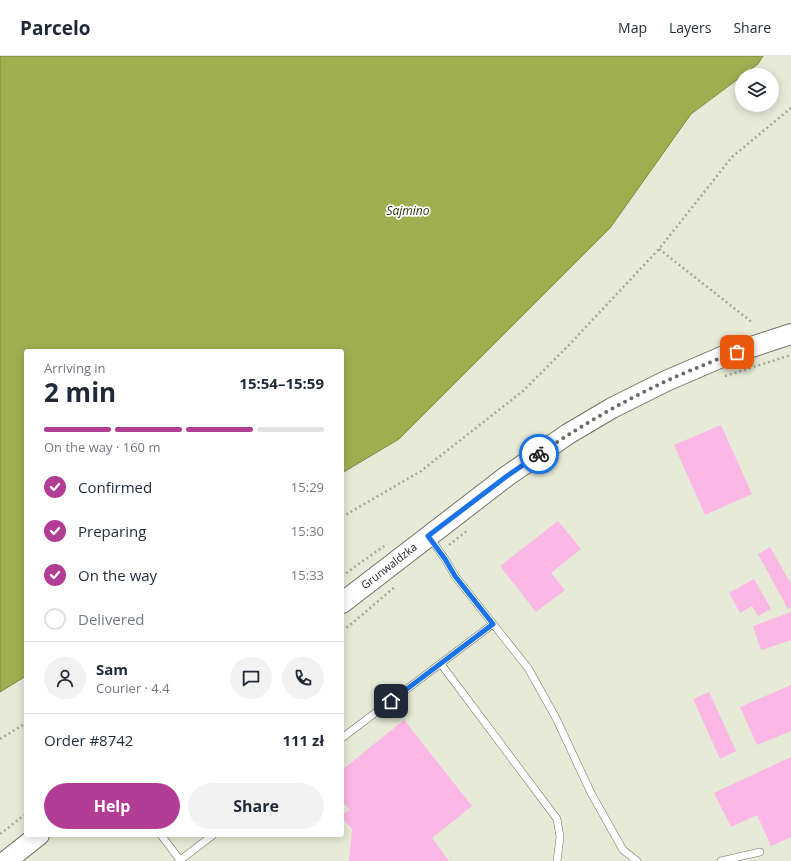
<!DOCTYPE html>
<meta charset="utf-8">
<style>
body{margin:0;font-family:"Open Sans",sans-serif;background:#f2f2f3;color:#1f2937;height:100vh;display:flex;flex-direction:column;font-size:15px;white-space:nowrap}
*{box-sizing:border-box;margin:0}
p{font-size:13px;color:#747a83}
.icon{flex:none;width:22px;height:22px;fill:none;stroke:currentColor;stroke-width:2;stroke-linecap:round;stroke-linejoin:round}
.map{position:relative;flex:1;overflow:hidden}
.sheet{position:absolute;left:24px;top:293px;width:320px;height:488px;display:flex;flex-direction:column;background:#fff;border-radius:4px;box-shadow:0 2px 10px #0003}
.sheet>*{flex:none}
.buttons{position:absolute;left:735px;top:12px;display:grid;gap:8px}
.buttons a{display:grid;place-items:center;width:44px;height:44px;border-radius:50%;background:#fff;box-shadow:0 2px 10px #0003;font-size:20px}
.pin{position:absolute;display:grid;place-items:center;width:34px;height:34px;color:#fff;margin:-17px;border-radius:8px;box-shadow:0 2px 6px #0006}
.courier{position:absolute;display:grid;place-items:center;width:40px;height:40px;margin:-20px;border:3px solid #1a73e8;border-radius:50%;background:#fff;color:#222;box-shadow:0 1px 5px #0007}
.head em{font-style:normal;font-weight:700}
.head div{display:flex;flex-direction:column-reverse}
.head{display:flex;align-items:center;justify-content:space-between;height:68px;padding:0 20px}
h1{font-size:26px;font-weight:700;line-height:30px}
.bar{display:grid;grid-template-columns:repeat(4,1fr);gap:6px 4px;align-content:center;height:48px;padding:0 20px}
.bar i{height:5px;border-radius:3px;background:#e0e1e3}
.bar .selected{background:#b23d95}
.bar p{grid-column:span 4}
.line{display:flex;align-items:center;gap:10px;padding:0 20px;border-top:1px solid #e0e1e3}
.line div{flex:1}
.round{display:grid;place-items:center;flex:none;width:42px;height:42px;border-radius:21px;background:#f2f2f3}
ol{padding:0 20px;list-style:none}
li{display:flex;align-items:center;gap:12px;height:44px}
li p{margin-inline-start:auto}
li .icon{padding:4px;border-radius:50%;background:#b23d95;color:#fff;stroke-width:4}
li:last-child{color:#747a83}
li i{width:22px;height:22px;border:2px solid #e0e1e3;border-radius:50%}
.button{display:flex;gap:8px;margin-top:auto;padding:8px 20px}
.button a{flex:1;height:46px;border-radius:24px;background:#b23d95;color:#fff;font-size:16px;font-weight:700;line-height:46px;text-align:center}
.button a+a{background:#f2f2f3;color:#1f2937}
header{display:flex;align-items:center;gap:24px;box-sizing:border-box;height:56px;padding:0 20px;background:#fff;border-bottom:1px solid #e0e1e3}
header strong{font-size:19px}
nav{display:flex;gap:22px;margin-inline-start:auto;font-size:14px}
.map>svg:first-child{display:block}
.water{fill:#9faf50;stroke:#7b8742}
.building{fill:#fbb7e5}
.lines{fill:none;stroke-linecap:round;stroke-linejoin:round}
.lane-casing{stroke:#717463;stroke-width:8}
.secondary-casing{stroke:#717463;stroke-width:22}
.path{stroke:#a3a697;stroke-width:2.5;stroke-dasharray:2 3;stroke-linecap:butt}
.lane{stroke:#fff;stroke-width:7}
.secondary{stroke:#fff;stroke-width:20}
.done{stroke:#6a6d61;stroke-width:4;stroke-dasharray:0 7.2}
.route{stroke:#1a73e8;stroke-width:5}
.labels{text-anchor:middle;stroke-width:3.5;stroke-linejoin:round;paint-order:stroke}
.street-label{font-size:11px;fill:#282922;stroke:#fff}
.water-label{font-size:12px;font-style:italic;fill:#2f350d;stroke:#fff}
</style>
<header>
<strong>Parcelo</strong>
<nav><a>Map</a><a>Layers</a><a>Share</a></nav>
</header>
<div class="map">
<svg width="791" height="805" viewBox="0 0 791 805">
<rect width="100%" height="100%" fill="#e6ead7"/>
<path class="water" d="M 0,0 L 763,0 L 758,8 L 691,58 L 610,172 L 399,383 L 342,417 L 342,295 L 26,295 L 26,620 L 0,636 Z"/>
<path class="building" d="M 721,369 L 752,438 L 705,459 L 674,389 Z
M 558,465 L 581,493 L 551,517 L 565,534 L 536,556 L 500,510 Z
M 770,491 L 791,528 L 791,551 L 788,553 L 758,498 Z
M 754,523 L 771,553 L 758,560 L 752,550 L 740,557 L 729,537 Z
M 791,556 L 791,584 L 761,594 L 753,570 Z
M 791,629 L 791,675 L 757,689 L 740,651 Z
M 709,636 L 736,695 L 720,703 L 693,643 Z
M 404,664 L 472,750 L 432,782 L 449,805 L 349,805 L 352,773 L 342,762 L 342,759 L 350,754 L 342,745 L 342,714 Z
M 791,701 L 791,781 L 771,790 L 757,759 L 731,771 L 714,737 Z"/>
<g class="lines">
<g class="lane-casing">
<path id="lane" d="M 430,482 L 445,503 L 455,520 L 528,612 L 556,662 L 591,737 L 623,794 L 637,805
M 441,608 L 557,763 L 560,781 L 557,805
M 342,682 L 493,568
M 161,779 L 180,804
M 179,805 L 213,779
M 721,805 L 760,796"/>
</g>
<g class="secondary-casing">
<path id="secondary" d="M 342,547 L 507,420 L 568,378 L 612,352 L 666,325 L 724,300 L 791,278
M 6,805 L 39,779"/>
</g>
<path class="path" d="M 659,193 L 753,267
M 725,320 L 791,299
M 342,461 L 421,415 L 523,335 L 568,290 L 659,193 L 732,101 L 791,52
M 449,489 L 468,474
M 342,520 L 387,488
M 342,574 L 349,570 L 396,530
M 0,683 L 26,667
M 0,778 L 26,758"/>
<use href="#lane" class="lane"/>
<use href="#secondary" class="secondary"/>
</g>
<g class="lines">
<path class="done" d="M 539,398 C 588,365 635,338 689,315 C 705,309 721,301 737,296"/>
<path class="route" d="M 391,645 L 493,568 L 455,520 L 445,503 L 428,480 L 507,420 L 539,398"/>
</g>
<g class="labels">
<g class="street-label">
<text transform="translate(389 510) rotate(-38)" y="4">Grunwaldzka</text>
</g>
<g class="water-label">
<text x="408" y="159">Sajmino</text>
</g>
</g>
</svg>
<div class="buttons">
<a><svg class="icon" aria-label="layers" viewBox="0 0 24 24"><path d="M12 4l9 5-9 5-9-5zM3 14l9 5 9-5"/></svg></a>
</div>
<div class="pin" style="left:737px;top:296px;background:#ea580c"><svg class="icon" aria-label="bag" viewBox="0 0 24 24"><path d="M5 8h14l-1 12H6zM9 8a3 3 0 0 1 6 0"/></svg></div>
<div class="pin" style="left:391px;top:645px;background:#1f2937"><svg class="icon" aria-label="home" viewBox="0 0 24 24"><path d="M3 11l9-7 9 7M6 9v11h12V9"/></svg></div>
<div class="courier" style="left:539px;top:398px"><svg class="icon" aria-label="bike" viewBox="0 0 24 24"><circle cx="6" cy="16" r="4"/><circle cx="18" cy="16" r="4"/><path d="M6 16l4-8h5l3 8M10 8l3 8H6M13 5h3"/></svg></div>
<section class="sheet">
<div class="head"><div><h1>2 min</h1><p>Arriving in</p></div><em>15:54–15:59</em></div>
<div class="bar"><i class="selected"></i><i class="selected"></i><i class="selected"></i><i></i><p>On the way · 160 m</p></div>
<ol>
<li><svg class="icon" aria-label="check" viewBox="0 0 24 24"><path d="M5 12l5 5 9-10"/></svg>Confirmed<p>15:29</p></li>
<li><svg class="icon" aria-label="check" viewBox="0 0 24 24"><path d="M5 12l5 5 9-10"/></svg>Preparing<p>15:30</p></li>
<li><svg class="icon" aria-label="check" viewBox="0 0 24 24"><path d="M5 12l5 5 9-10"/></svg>On the way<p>15:33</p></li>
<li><i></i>Delivered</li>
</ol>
<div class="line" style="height:72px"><a class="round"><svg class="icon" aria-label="person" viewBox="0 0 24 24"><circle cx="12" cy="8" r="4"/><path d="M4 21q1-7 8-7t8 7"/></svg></a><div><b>Sam</b><p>Courier · 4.4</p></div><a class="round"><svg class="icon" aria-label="chat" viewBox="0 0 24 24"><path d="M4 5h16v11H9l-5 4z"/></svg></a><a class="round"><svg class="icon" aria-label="phone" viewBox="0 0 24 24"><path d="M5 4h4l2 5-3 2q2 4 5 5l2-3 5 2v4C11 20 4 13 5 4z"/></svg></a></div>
<div class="line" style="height:52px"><div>Order #8742</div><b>111 zł</b></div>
<div class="button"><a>Help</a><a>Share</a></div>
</section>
</div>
